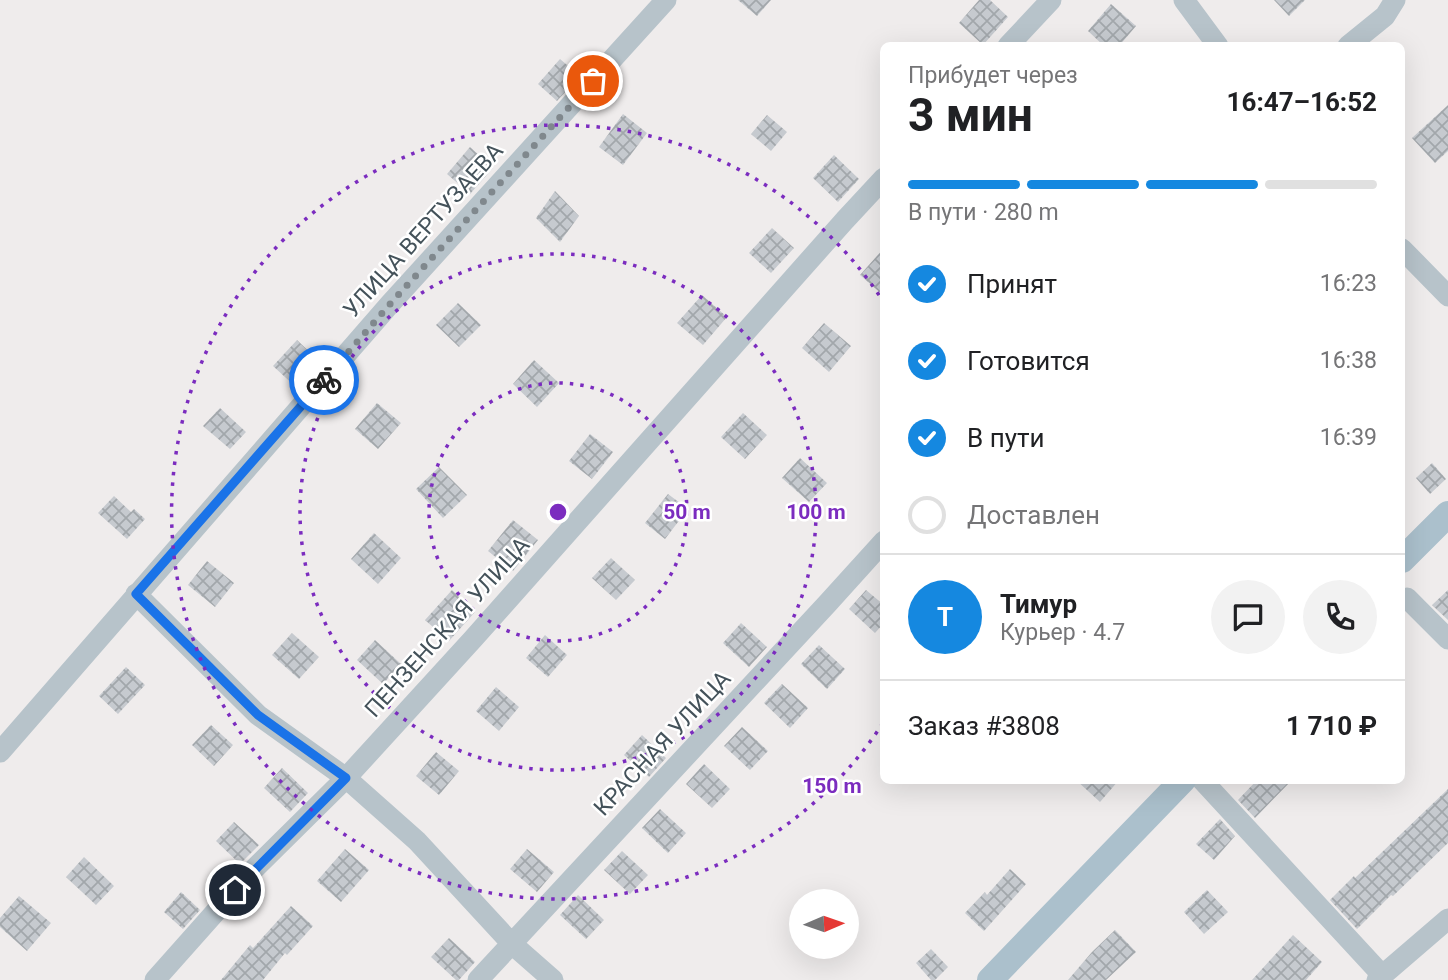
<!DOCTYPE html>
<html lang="ru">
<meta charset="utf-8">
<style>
body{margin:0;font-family:Roboto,sans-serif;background:#f2f2f2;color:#202124;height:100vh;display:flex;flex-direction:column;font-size:26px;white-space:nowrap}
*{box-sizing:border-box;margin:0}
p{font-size:23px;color:#757577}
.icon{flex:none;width:38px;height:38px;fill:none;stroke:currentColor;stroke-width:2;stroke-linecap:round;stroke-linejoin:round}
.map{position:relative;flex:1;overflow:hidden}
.side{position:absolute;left:880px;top:42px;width:525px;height:742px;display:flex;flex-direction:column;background:#fff;border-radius:10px;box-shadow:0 7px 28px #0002}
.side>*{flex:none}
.needle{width:46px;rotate:88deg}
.tools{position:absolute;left:789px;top:889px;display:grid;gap:14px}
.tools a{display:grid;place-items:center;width:70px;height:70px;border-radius:50%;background:#fff;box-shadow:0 7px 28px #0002;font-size:35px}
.pin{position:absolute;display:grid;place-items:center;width:60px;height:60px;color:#fff;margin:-30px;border:4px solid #fff;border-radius:50%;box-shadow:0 2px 7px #0007}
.courier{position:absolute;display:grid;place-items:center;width:70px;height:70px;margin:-35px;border:5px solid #1a73e8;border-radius:50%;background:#fff;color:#222;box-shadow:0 2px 9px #0007}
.overview em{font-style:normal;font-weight:700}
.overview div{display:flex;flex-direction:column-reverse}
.overview{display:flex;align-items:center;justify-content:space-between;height:119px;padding:0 28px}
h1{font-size:46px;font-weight:700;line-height:52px}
.bar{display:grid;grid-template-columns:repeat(4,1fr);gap:10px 7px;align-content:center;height:84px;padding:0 28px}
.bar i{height:9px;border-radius:5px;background:#e0e0e0}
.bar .active{background:#1588e0}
.bar p{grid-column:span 4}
.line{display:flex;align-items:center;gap:18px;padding:0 28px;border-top:2px solid #e0e0e0}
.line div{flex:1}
.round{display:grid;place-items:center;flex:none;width:74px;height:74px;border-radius:37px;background:#f2f2f2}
ol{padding:0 28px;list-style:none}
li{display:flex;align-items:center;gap:21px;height:77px}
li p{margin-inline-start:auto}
li .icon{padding:7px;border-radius:50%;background:#1588e0;color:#fff;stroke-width:4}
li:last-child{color:#757577}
li i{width:38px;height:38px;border:4px solid #e0e0e0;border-radius:50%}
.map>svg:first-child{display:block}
.building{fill:url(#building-cross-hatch)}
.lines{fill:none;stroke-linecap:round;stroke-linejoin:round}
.minor{stroke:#b7c3ca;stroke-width:21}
.major{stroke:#abc0cc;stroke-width:26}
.done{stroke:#80888d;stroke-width:7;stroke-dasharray:0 12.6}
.route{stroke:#1a73e8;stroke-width:9}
.ring{fill:none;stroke:#7b2cbf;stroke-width:3.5;stroke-dasharray:3.5 7}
.labels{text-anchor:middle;stroke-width:5;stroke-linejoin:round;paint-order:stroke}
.street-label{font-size:23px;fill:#44525a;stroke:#fff}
.centre{fill:#7b2cbf;stroke:#fff;stroke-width:3.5}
.ring-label{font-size:21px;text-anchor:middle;font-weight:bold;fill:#7b2cbf;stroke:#fff;stroke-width:5;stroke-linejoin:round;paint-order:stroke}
</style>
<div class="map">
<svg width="1448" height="980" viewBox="0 0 1448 980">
<defs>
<pattern id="building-cross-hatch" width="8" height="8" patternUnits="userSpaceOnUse" patternTransform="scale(1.75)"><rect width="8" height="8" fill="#c6cacf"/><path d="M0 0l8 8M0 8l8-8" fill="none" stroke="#a2a7ab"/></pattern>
</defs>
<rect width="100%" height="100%" fill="#efecec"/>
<path class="building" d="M 738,0 L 771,0 L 757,16 Z
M 979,0 L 990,0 L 1008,17 L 983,45 L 959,23 Z
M 1274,0 L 1305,0 L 1289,16 Z
M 1111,4 L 1136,26 L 1119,46 L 1104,46 L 1088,31 Z
M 560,59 L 580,76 L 557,101 L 538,84 Z
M 1448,105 L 1448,151 L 1435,163 L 1412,138 Z
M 623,114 L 647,133 L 623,165 L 599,147 Z
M 767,115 L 787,132 L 771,151 L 751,134 Z
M 470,147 L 493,168 L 470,194 L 447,174 Z
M 834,155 L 859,179 L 838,202 L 813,178 Z
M 555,191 L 579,216 L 560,242 L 536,218 Z
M 772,228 L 794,248 L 771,273 L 749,253 Z
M 884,248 L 884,296 L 860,275 Z
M 702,295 L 727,317 L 703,345 L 677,323 Z
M 458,303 L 481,325 L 459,347 L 436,325 Z
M 824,323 L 851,346 L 829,372 L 802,348 Z
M 297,340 L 321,363 L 298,389 L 273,366 Z
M 534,360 L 559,383 L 537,407 L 513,384 Z
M 377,403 L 401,423 L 378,449 L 355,429 Z
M 220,408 L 246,432 L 230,449 L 203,426 Z
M 743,413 L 767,435 L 745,459 L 721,437 Z
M 590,434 L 613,452 L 592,479 L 569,461 Z
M 800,458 L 827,483 L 809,502 L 782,478 Z
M 1432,463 L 1446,479 L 1430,494 L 1416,478 Z
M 439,467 L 467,495 L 443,518 L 416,489 Z
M 668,494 L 688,509 L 665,539 L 645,523 Z
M 114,496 L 131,512 L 134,509 L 145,519 L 127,539 L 98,513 Z
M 513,520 L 538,540 L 513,571 L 488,551 Z
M 374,533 L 401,558 L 378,584 L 351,559 Z
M 611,558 L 635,580 L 616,600 L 592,578 Z
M 207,561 L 234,583 L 215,607 L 188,585 Z
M 452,590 L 475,612 L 449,641 L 425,620 Z
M 866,590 L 884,605 L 884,623 L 875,633 L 849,609 Z
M 1448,590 L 1448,620 L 1432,605 Z
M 741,623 L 767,647 L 749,667 L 723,643 Z
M 292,633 L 319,657 L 299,679 L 272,655 Z
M 545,635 L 567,655 L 548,677 L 526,658 Z
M 375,640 L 401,664 L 383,684 L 357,660 Z
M 819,645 L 845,669 L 827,689 L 801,664 Z
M 126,667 L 145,685 L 118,714 L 99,696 Z
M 782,684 L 808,708 L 790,728 L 764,703 Z
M 496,687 L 519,707 L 499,731 L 476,711 Z
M 211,725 L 233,745 L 214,766 L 192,745 Z
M 742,727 L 768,751 L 750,770 L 724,746 Z
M 642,735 L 666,758 L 649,777 L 624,755 Z
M 436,752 L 459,771 L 439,795 L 416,776 Z
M 704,764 L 730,789 L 712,808 L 686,784 Z
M 282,768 L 308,793 L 290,812 L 264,788 Z
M 1076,780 L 1119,780 L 1100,802 Z
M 1257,780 L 1292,780 L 1255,818 L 1238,800 Z
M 1448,789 L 1448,843 L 1393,896 L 1391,895 L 1357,929 L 1330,900 L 1354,876 L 1355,878 Z
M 660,809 L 686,833 L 668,853 L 642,828 Z
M 1220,819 L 1235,836 L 1214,860 L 1196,844 Z
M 234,822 L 259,845 L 240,864 L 216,841 Z
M 345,849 L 369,870 L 341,902 L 317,881 Z
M 527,849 L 554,872 L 537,892 L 510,869 Z
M 622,851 L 648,875 L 630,894 L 604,870 Z
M 84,857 L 114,886 L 96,905 L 66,877 Z
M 1010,869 L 1026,884 L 984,931 L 965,913 L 985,892 L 987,895 Z
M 1207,890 L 1228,912 L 1204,934 L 1184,912 Z
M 181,892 L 200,910 L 183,929 L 164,912 Z
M 578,895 L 604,920 L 586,939 L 560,915 Z
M 19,896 L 51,923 L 27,951 L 0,927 L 0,918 Z
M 291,906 L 313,926 L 287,955 L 285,953 L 263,980 L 221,980 L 250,945 L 253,948 Z
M 1115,930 L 1136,952 L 1106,980 L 1068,980 L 1092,952 Z
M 1293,935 L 1322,962 L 1306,980 L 1252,980 Z
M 449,938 L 475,962 L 459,980 L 456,980 L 431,957 Z
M 931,949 L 948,967 L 935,980 L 931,980 L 916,963 Z"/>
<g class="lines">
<path class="minor" d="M 1184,0 L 1218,46
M 1008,46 L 1051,0
M 1348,46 L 1385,16 L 1395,0
M 1402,249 L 1448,296
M 136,594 L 258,715 L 346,778 L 417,841 L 512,944 L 553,980
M 1407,598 L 1448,639
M 0,752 L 390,304 L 666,0
M 1202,780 L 1382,975
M 155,980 L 251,872 L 346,778 L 473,639 L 845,220 L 884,178
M 478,980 L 827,604 L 884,541
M 1377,980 L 1448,919"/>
<path class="major" d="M 1402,560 L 1448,514
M 990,980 L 1183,780"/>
</g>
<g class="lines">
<path class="done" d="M 324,380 L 390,304 L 593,81"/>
<path class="route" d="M 235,890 L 346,778 L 258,715 L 136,594 L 324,380"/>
</g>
<g class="ring">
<circle cx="558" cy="512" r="129"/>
<circle cx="558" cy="512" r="258"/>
<path d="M883 723A387 387 0 1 1 883 301"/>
</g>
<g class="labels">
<g class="street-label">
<text transform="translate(423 230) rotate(-48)" y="8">УЛИЦА ВЕРТУЗАЕВА</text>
<text transform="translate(447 627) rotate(-48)" y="8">ПЕНЗЕНСКАЯ УЛИЦА</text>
<text transform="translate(662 743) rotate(-47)" y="8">КРАСНАЯ УЛИЦА</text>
</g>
</g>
<circle cx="558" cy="512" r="10" class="centre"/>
<g class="ring-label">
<text x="687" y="519">50 m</text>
<text x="816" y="519">100 m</text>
<text x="832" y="793">150 m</text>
</g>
</svg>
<div class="tools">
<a><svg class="needle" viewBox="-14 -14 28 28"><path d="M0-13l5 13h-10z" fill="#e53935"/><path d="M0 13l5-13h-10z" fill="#757577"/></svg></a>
</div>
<div class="pin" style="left:593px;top:81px;background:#ea580c"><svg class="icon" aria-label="bag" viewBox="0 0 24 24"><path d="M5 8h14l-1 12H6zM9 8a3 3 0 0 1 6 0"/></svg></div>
<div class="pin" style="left:235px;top:890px;background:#1f2937"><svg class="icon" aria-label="home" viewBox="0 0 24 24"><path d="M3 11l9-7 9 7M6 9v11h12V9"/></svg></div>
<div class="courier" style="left:324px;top:380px"><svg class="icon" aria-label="bike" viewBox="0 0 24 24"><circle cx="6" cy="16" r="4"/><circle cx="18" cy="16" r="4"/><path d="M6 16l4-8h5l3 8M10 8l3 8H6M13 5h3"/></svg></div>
<section class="side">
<div class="overview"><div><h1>3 мин</h1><p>Прибудет через</p></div><em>16:47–16:52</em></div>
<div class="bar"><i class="active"></i><i class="active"></i><i class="active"></i><i></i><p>В пути · 280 m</p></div>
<ol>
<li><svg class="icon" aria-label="check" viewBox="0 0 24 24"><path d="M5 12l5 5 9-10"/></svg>Принят<p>16:23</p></li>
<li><svg class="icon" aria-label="check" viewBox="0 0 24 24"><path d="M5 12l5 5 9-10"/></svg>Готовится<p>16:38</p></li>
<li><svg class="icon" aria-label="check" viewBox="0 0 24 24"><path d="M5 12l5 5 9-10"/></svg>В пути<p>16:39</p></li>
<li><i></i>Доставлен</li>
</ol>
<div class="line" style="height:126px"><b class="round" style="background:#1588e0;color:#fff">Т</b><div><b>Тимур</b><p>Курьер · 4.7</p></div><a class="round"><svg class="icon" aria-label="chat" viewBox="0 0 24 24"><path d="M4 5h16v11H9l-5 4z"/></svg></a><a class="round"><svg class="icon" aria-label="phone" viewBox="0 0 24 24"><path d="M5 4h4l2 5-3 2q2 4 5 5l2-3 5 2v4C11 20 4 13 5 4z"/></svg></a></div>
<div class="line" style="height:91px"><div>Заказ #3808</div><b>1 710 ₽</b></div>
</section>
</div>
